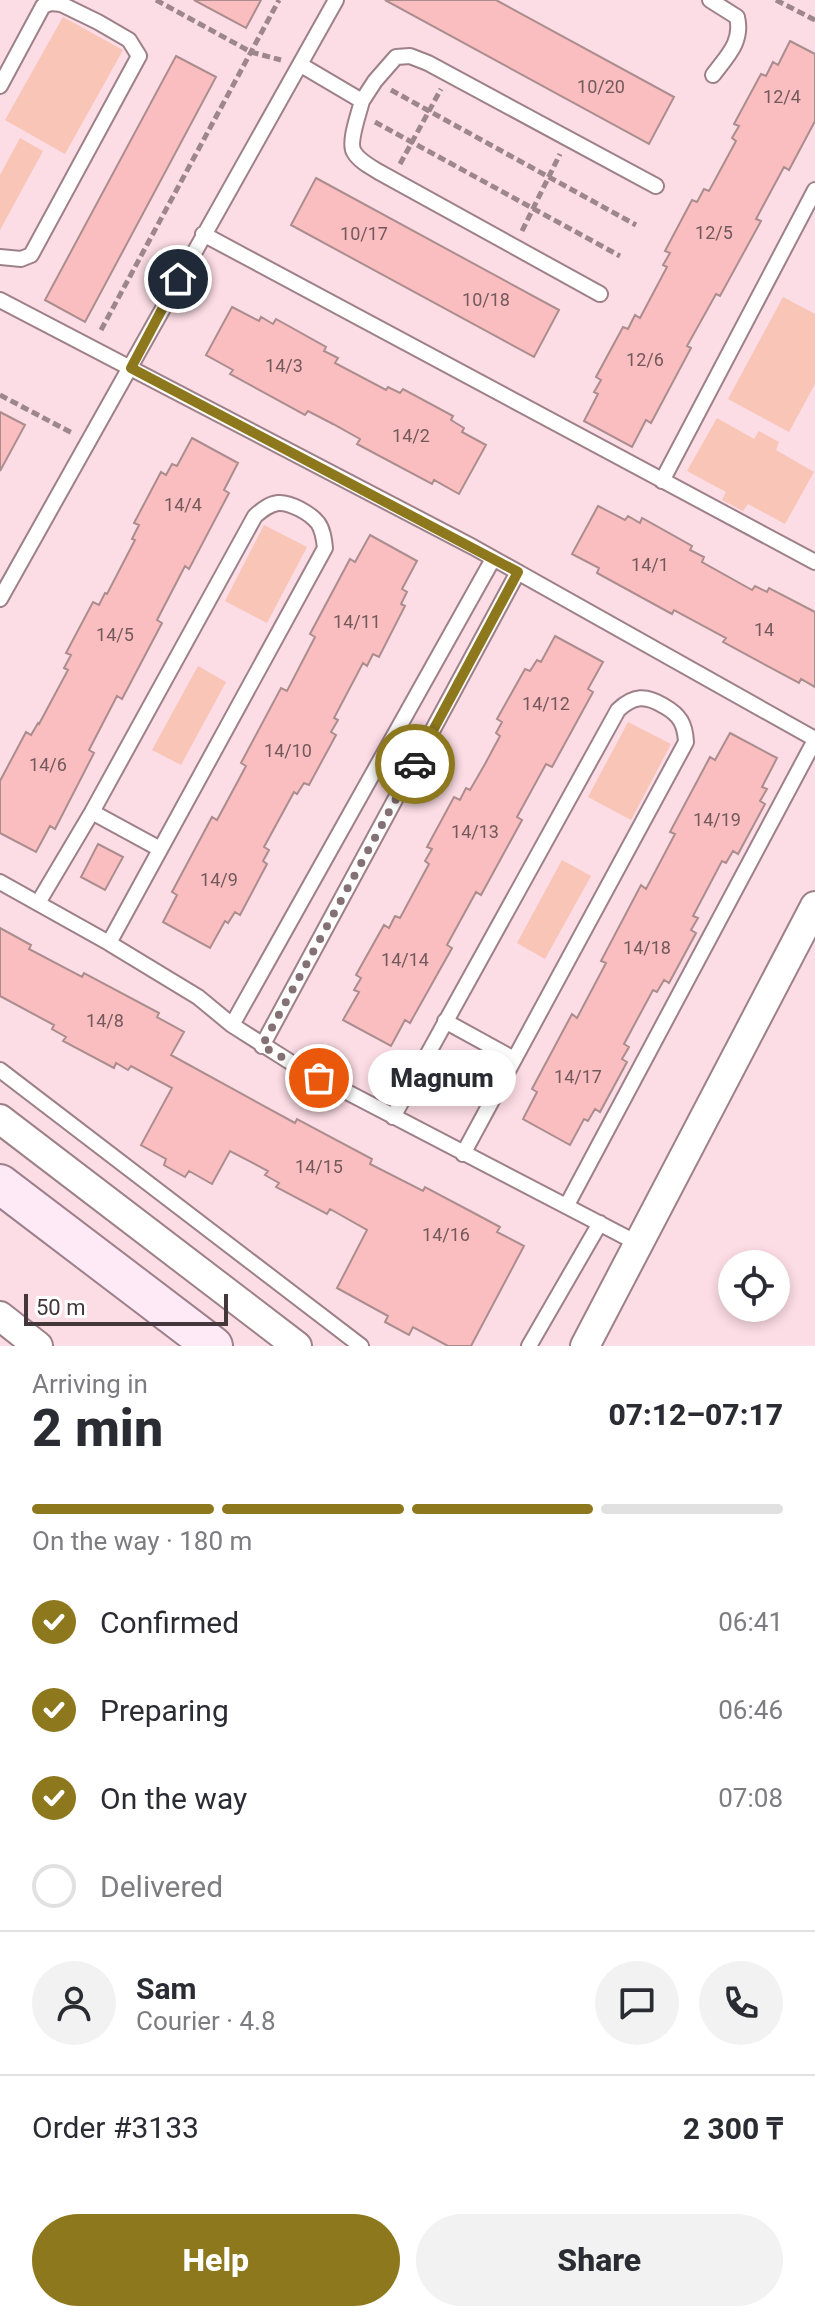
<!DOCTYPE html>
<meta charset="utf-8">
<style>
body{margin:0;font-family:Roboto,sans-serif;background:#f2f2f3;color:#2b2b33;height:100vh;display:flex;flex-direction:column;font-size:30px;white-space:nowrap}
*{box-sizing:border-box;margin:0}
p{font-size:26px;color:#7c7c81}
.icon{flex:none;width:44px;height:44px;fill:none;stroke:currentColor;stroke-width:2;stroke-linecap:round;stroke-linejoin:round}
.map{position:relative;height:1346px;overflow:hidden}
.details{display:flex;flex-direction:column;background:#fff;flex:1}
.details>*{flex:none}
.controls{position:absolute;left:718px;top:1250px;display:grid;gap:16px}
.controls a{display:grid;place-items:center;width:72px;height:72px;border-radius:50%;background:#fff;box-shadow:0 4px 12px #0003;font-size:40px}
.scale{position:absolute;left:24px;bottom:20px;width:204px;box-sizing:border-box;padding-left:8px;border:4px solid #44373b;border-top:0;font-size:22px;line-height:28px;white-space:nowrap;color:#44373b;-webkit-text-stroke:6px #fff;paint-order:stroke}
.pin{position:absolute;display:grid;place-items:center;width:68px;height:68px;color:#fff;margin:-34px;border:4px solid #fff;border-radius:50%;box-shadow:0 2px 8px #0007}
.courier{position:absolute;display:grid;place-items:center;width:80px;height:80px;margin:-40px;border:6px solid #8d781d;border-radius:50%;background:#fff;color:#222;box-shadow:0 2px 10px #0007}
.bubble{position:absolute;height:56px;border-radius:28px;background:#fff;box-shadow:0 4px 12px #0003;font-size:26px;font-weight:800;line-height:56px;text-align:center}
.summary em{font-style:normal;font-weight:800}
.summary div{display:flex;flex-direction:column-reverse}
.summary{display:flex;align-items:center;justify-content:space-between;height:136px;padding:0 32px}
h1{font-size:52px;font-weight:800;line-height:60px}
.bar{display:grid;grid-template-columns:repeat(4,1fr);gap:12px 8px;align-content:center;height:96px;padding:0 32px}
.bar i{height:10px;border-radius:6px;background:#e1e1e2}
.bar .on{background:#8d781d}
.bar p{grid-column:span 4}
.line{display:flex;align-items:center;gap:20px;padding:0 32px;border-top:2px solid #e1e1e2}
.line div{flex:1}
.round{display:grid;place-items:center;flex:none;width:84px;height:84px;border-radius:42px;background:#f2f2f3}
ol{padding:0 32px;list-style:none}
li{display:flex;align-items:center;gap:24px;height:88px}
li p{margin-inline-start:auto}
li .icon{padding:8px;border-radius:50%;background:#8d781d;color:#fff;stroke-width:4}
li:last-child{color:#7c7c81}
li i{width:44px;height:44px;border:4px solid #e1e1e2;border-radius:50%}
.primary-button{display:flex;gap:16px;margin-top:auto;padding:16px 32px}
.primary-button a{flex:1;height:92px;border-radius:48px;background:#8d781d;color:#fff;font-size:32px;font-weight:800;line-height:92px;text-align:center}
.primary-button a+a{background:#f2f2f3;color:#2b2b33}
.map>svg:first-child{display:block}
.green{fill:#f8c5b6}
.building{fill:#fbbec0;stroke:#ac8d8e;stroke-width:2}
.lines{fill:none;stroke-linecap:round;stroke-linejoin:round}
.lane-casing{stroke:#9d8089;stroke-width:18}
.street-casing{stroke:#9d8089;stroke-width:32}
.secondary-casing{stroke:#9d8089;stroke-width:42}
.path{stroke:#9d878d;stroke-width:5;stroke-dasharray:8 4;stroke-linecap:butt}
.lane{stroke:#fff;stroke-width:14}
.street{stroke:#fff;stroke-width:28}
.secondary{stroke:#fee9f7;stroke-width:38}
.done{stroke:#847176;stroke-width:8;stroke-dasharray:0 14.4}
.route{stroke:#8d781d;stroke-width:10}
.labels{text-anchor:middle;stroke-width:6;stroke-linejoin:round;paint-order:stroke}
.number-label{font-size:18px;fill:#72595c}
</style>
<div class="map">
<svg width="815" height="1346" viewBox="0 0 815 1346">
<rect width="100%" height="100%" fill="#fcdce5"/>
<path class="green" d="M 63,17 L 123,50 L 65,154 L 5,120 Z
M 20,138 L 43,151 L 0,230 L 0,175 Z
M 783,297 L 815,314 L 815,384 L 789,432 L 728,399 Z
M 717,418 L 754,439 L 759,431 L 779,442 L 776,450 L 814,472 L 785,524 L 748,504 L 743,511 L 722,500 L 726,492 L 687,471 Z
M 264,525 L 307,547 L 267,623 L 225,601 Z
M 198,666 L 226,682 L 181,765 L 152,750 Z
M 628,722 L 671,744 L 631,820 L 588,797 Z
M 562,860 L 591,876 L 545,959 L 517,943 Z"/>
<path class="building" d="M 194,0 L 261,0 L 246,28 Z
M 385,0 L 496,0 L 674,97 L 649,144 Z
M 790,41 L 815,54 L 815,121 L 789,170 L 784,167 L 756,219 L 761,221 L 720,296 L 716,294 L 687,346 L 691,348 L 651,423 L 646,420 L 632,447 L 584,421 L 598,394 L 594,392 L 601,380 L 596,377 L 623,327 L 628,329 L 635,315 L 640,318 L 667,267 L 663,265 L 670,253 L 665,251 L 692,200 L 697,202 L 704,189 L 709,191 L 736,141 L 732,138 L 739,126 L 734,124 L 761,74 L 766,76 L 773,62 L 778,65 Z
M 176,56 L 216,77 L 85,322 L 45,300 Z
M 316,178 L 559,310 L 534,357 L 291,225 Z
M 232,307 L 259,321 L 261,317 L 273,324 L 276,319 L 326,347 L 324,351 L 338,358 L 335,363 L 386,390 L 388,387 L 400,393 L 403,389 L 453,416 L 451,420 L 464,428 L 462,432 L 486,445 L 459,494 L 434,480 L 432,484 L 357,444 L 360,439 L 333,424 L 308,411 L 305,415 L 230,374 L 233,370 L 206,355 Z
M 0,412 L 25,425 L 0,471 Z
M 192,438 L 238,463 L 224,490 L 229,493 L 189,569 L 185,566 L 157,620 L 162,623 L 122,699 L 117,696 L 89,750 L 94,753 L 55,829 L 50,826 L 36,852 L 0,833 L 0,781 L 26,732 L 31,735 L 38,723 L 39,724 L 68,670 L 64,668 L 71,655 L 66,653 L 93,602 L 99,605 L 105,593 L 107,594 L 135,540 L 132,539 L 139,525 L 134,523 L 161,472 L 166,475 L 172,464 L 177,466 Z
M 598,506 L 625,520 L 628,516 L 640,523 L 642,518 L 692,546 L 690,550 L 704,557 L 702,562 L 752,590 L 755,586 L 767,592 L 769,588 L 815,612 L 815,687 L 801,679 L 799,683 L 723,642 L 726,638 L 674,610 L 672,614 L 597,573 L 599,568 L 572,554 Z
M 370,535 L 417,561 L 402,589 L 407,592 L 401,604 L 405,606 L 379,657 L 373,654 L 367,666 L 363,663 L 334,718 L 338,720 L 331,732 L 336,735 L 309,785 L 304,783 L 297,794 L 294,792 L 264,847 L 269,850 L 263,861 L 267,864 L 240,915 L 235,912 L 228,923 L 225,921 L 210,948 L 163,922 L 177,895 L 172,892 L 212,817 L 217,820 L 246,766 L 241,763 L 281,688 L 287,691 L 315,637 L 310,634 L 350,559 L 355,562 Z
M 555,636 L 603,662 L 588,689 L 593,692 L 552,767 L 546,764 L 517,817 L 522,820 L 481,895 L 476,892 L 447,945 L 452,948 L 410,1023 L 405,1020 L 391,1046 L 343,1020 L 359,992 L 354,990 L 361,978 L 356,975 L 384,925 L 389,928 L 395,916 L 400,918 L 429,864 L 425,861 L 432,849 L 427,847 L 454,797 L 460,800 L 466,788 L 470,790 L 485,764 L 500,736 L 496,733 L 502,722 L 497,719 L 525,669 L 530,671 L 537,660 L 541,662 Z
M 730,733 L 777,758 L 762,787 L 767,789 L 760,801 L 765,804 L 738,854 L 733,851 L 726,863 L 722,861 L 693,916 L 698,918 L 691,930 L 696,933 L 669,983 L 664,980 L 657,992 L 653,990 L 639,1016 L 624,1044 L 629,1047 L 622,1059 L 627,1062 L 600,1112 L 595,1109 L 588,1121 L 584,1119 L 570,1145 L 523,1119 L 537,1092 L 532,1089 L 572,1014 L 577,1018 L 606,963 L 601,961 L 641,885 L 646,889 L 675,834 L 670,832 L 710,757 L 715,760 Z
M 98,844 L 123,857 L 105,890 L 81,877 Z
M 0,928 L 31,945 L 29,949 L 82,977 L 84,973 L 159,1013 L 157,1017 L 184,1032 L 171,1055 L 295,1123 L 297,1119 L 372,1159 L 370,1164 L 423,1191 L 425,1187 L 472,1212 L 500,1227 L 497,1232 L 524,1246 L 471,1346 L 448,1346 L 413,1327 L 409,1335 L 385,1322 L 388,1316 L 337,1288 L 367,1230 L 330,1209 L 327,1214 L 276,1187 L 279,1183 L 265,1175 L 268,1171 L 230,1151 L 212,1184 L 189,1171 L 185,1177 L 164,1165 L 166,1159 L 141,1145 L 172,1088 L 131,1066 L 128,1070 L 116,1063 L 114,1068 L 63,1041 L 66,1037 L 52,1029 L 54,1025 L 0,996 Z"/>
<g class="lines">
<g class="lane-casing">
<path id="lane" d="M 710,0 L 737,17 C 743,42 727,56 713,75
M 301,65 L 362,101 C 359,113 348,143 354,152 C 359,161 371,167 379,172 L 600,294
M 0,86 L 43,6 L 51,3 L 61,4 L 98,22 L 129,40 L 139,56 L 31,255 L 21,259 L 0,257
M 362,101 L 375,81 L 396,57 L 410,56 L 428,63 L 656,186
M 203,234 L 815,562
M 0,300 L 473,547 L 815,739
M 662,481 L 815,190
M 0,599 L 336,0
M 92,812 L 160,849
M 0,882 L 109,943 L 198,997 L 232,1025 L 295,1065 L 639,1244
M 38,903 L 92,812 L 255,516 C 262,510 269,504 278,503 C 290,502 310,513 318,523 C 323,530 324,539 325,548 L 109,943
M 445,1021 L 514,1059
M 232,1025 L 493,559
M 262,1046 L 518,572
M 0,1070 L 361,1346
M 393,1117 L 618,710 C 634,695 646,695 664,706 C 680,715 685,724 686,742 L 463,1154
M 567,1205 L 815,740
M 529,1346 L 600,1223"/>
</g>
<g class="street-casing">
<path id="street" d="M 0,1119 L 297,1346
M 0,1316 L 38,1346
M 585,1346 L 815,906"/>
</g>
<g class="secondary-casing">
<path id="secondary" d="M 0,1184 L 213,1346"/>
</g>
<path class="path" d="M 156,0 L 251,52 L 281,60
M 776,0 L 815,20
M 391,90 L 636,225
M 375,122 L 620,256
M 400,164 L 441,89
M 522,231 L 560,154
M 101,330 L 279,0
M 0,395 L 74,434"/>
<use href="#lane" class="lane"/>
<use href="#street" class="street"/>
<use href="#secondary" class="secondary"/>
</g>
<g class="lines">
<path class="done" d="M 319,1078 L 262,1046 L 415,764"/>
<path class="route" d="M 178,279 L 131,368 L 518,572 L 415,764"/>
</g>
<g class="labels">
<g class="number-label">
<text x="601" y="93">10/20</text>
<text x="782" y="103">12/4</text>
<text x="714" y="239">12/5</text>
<text x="364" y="240">10/17</text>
<text x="486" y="306">10/18</text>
<text x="645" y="366">12/6</text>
<text x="284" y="372">14/3</text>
<text x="411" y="442">14/2</text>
<text x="183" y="511">14/4</text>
<text x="650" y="571">14/1</text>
<text x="357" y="628">14/11</text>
<text x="764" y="636">14</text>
<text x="115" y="641">14/5</text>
<text x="546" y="710">14/12</text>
<text x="288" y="757">14/10</text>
<text x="48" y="771">14/6</text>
<text x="717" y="826">14/19</text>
<text x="475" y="838">14/13</text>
<text x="219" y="886">14/9</text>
<text x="647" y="954">14/18</text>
<text x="405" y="966">14/14</text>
<text x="105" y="1027">14/8</text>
<text x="578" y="1083">14/17</text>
<text x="319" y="1173">14/15</text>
<text x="446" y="1241">14/16</text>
</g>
</g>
</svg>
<div class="controls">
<a><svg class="icon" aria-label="locate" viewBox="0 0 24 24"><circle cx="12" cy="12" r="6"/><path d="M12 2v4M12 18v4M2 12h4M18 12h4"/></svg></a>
</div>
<div class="scale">50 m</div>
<div class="pin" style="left:319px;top:1078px;background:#ea580c"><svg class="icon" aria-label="bag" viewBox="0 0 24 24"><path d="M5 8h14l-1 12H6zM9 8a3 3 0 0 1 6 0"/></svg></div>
<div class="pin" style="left:178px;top:279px;background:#1f2937"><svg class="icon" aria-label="home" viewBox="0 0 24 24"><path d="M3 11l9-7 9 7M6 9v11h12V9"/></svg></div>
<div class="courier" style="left:415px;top:764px"><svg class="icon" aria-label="car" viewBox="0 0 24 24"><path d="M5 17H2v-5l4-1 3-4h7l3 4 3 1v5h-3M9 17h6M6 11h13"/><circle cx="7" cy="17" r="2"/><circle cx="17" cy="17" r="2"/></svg></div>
<div class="bubble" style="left:368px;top:1050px;width:148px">Magnum</div>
</div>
<section class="details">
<div class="summary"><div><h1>2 min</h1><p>Arriving in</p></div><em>07:12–07:17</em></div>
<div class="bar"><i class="on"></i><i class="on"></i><i class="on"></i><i></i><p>On the way · 180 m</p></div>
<ol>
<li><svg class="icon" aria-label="check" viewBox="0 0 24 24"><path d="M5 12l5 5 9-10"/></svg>Confirmed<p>06:41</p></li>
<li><svg class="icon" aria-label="check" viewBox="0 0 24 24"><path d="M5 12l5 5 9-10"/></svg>Preparing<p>06:46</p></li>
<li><svg class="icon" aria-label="check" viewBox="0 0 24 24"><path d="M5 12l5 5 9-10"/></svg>On the way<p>07:08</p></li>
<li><i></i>Delivered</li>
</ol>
<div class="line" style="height:144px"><a class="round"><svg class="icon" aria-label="person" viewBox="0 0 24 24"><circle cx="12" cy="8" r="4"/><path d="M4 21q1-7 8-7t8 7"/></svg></a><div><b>Sam</b><p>Courier · 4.8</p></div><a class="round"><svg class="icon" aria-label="chat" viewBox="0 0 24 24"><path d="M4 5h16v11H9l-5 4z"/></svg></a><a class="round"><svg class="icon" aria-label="phone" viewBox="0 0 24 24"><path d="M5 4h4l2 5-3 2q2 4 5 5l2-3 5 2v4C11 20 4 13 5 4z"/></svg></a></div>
<div class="line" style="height:104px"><div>Order #3133</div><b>2 300 ₸</b></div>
<div class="primary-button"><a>Help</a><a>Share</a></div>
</section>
